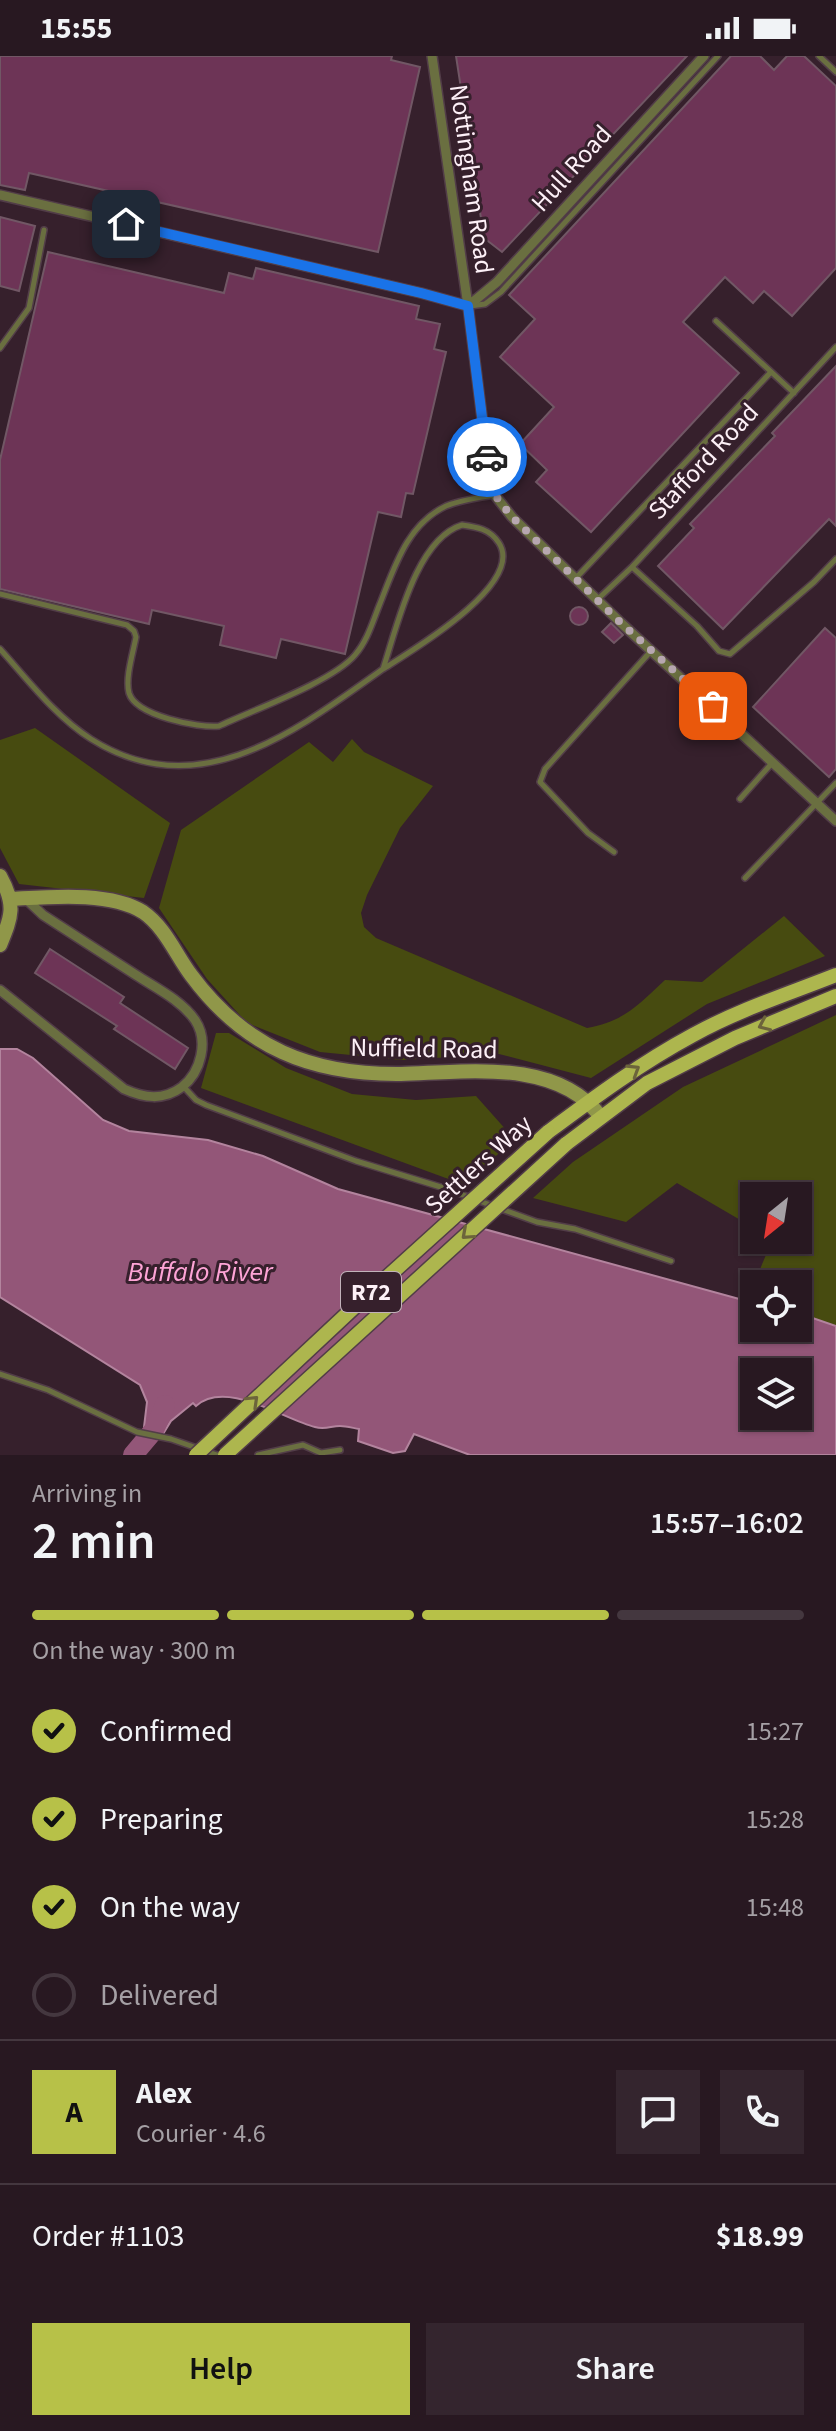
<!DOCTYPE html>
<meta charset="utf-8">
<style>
body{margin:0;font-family:"Source Sans 3",sans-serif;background:#34252e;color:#f1f3f6;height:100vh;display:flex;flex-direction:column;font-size:30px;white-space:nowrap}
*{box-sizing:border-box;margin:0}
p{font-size:26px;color:#a5a0a5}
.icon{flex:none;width:44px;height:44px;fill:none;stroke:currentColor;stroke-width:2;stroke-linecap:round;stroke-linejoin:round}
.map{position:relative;height:1399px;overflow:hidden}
.sheet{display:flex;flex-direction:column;background:#281821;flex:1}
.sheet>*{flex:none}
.needle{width:52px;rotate:210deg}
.fabs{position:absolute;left:740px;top:1126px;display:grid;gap:16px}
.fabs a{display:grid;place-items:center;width:72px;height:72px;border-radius:0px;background:#281821;box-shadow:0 2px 6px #0004,0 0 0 2px #44373f;font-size:40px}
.pin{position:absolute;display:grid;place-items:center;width:68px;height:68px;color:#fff;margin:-34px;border-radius:16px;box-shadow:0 4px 12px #0006}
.courier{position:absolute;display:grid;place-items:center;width:80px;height:80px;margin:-40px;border:6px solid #1a73e8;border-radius:50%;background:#fff;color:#222;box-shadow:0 2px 10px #0007}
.summary em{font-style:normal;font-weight:600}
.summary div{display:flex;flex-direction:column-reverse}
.summary{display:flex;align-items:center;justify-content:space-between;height:136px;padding:0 32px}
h1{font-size:52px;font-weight:600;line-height:60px}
.bar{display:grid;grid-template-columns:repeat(4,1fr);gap:12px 8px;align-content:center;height:96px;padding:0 32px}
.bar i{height:10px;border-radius:6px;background:#44373f}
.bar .on{background:#b7c148}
.bar p{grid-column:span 4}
.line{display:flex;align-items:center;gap:20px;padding:0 32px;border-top:2px solid #44373f}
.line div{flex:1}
.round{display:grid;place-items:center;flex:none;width:84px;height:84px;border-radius:0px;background:#34252e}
ol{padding:0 32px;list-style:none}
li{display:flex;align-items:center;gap:24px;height:88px}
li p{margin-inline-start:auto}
li .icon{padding:8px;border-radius:50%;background:#b7c148;color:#111;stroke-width:4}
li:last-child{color:#a5a0a5}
li i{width:44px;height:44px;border:4px solid #44373f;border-radius:50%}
.primary-button{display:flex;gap:16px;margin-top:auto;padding:16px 32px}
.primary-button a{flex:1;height:92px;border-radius:0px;background:#b7c148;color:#111;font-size:32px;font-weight:600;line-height:92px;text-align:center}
.primary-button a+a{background:#34252e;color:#f1f3f6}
.status{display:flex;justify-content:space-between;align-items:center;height:56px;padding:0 40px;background:#281821;direction:ltr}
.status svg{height:22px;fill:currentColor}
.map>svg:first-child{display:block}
.green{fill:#474b10}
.water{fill:#935678;stroke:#b3849e;stroke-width:2;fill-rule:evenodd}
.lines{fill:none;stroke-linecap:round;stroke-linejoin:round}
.river{stroke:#935678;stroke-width:20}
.building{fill:#6d3456;stroke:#715765;stroke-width:2}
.lane-casing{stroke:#523d48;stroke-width:8}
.street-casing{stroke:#523d48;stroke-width:12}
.secondary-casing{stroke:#523d48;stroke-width:17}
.primary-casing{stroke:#523d48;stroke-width:17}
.lane{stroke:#6a6f40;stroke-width:5}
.street{stroke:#6a6f40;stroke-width:9}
.secondary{stroke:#909749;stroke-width:14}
.primary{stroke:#adb64e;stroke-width:14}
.primary-bridge-casing{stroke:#523d48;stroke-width:17;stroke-linecap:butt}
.primary-bridge{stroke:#adb64e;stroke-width:14}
.oneway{stroke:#6c643b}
.done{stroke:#b7a7b0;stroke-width:8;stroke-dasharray:0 14.4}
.route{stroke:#1a73e8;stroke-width:10}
.labels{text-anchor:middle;stroke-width:6;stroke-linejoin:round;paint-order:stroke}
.shield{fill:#36202c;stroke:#c1b2ba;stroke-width:2}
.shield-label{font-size:24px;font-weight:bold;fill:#fdf0f7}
.street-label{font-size:26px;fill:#fdf0f7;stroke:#36202c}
.water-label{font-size:28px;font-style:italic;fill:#fea4d6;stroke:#36202c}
</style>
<div class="status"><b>15:55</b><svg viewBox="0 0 49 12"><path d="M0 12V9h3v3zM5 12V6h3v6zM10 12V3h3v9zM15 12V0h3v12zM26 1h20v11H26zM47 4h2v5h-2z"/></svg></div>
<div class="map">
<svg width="836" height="1399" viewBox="0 0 836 1399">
<rect width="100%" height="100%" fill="#36202c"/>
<path class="green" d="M 35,672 L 170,767 L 144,842 L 19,828 L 0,792 L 0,684 Z
M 352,683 L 364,696 L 433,730 L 400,772 L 367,839 L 361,857 L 364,871 L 376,882 L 587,972 C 625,965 638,949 665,924 L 702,926 L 784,860 L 825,900 L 707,948 L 591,1022 L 499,998 L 402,1004 L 320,996 L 247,967 L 207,923 L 159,852 L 181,774 L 309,686 L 333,706 Z
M 836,959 L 836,1270 L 798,1257 L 798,1228 L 754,1228 L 772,1184 L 798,1184 L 798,1140 L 754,1140 L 754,1172 L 677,1127 L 626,1166 L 533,1142 L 573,1106 L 683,1031 Z
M 216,977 L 229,977 L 286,1012 L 352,1038 L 416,1044 L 476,1040 L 515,1084 L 462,1128 L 201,1032 Z"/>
<path class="water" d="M 0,993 L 17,993 L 33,1002 L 103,1064 L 129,1075 L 208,1084 L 263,1100 L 338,1133 L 754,1247 L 754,1272 L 798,1272 L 798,1257 L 836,1270 L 836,1399 L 470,1399 L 414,1378 L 405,1395 L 393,1397 L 358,1385 L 359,1373 C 353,1372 346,1370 340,1370 C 331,1370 325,1374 315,1371 C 283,1363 226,1323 196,1350 L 193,1347 L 171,1365 L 163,1378 L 144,1371 L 147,1346 L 140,1329 L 0,1241 ZM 754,1316 L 798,1316 L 798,1360 L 754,1360 Z"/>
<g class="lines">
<path class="river" d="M 133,1399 L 154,1374 L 165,1349"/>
</g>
<path class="building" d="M 0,0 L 392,0 L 391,4 L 420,11 L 378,196 L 29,117 L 25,134 L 0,129 Z
M 456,0 L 687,0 L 502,196 L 484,182 Z
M 731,0 L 760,0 L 774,14 L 787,0 L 804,0 L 836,30 L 836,212 L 792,260 L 764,235 L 753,247 L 725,221 L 683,266 L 739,317 L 591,476 L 536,426 L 547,414 L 520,388 L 554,351 L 500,301 L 535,263 L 509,239 Z
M 0,161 L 35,170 L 19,235 L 0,230 Z
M 48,196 L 224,237 L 229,217 L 253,223 L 256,212 L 419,250 L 416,263 L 440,268 L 434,293 L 446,296 L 413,438 L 406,437 L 401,461 L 378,456 L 345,598 L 281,583 L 276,602 L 220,589 L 224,570 L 152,554 L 149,568 L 0,533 L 0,404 Z
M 836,310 L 836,470 L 829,463 L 723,573 L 658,510 L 694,472 L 690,468 L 775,380 L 772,377 Z
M570 560a9 9 0 1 1 18 0a9 9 0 1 1-18 0Z
M 611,567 L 623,579 L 614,587 L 602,576 Z
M 825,572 L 836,582 L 836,713 L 829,721 L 753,651 Z
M 50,893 L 124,941 L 120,947 L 188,992 L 175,1013 L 114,973 L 117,970 L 35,917 Z"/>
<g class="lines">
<g class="lane-casing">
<path id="lane" d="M 819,0 L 836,16
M 470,250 L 485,248 L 501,236 L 718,0
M 716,265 L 794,337
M 0,292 L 29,252 L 44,174
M 462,469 C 477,471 490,473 499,487 C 525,528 413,594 383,613 C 397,571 416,483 462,469 Z
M 632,511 L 697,570 L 719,595 L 730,598 L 814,526 L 836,503
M 575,523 L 771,316
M 0,538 L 127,569 L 134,575 L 136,581 C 133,597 125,622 129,637 C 136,660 198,672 219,670 C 253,654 332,626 355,599 C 367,585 372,568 379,550 C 394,513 406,469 446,450 C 460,444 478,442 493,439
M 598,543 L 632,511 L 836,291
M 0,593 C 28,624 55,660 91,683 C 198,751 296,675 383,613
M 740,743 L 773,706
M 614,796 L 588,777 L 540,726 L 545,713 L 651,595
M 745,822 L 836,727
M 183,1030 L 196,1044 L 206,1049 L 356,1105 L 444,1132 L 537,1166 L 575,1173 L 671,1205
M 0,1318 L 48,1334 L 137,1376 L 171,1383 L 217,1399
M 258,1399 L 303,1389 L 321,1397 L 340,1394"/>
</g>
<g class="street-casing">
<path id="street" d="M 704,0 L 497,226 L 468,250 L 489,417 L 494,438 L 512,461 L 621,567 L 836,765
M 0,139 L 421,237 L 468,250 L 432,0
M 0,934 L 124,1033 C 144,1042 163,1045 182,1031 C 201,1016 209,985 195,964 C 181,944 156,932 136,919 C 105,899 74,879 43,859 L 25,842"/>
</g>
<g class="secondary-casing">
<path id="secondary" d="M 0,820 C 16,849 12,860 0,889
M 11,843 C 49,841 110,835 143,856 C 165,871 176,899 191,919 C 245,992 311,1019 401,1018 C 466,1016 557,1002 601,1061"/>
</g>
<g class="primary-casing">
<path id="primary" d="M 548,1076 C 595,1041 641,1007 693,979 C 738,954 788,938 836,919
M 566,1088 L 647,1027 L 735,982 L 836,940"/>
</g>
<use href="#lane" class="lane"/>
<use href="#street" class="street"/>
<use href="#secondary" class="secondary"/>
<use href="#primary" class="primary"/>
<g class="primary-bridge-casing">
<path id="primary-bridge" d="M 196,1399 L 363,1243 L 548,1076
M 225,1399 L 566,1088"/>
</g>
<use href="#primary-bridge" class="primary-bridge"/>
</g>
<defs><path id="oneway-chevron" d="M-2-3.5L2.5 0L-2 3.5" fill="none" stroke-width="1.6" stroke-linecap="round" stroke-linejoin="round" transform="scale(2)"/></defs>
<g class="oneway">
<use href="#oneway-chevron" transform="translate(764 969) rotate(156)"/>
<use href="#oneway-chevron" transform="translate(634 1014) rotate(-32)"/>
<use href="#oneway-chevron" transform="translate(467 1178) rotate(138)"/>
<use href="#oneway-chevron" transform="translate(253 1345) rotate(-44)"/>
</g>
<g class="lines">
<path class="done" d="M 487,401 L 494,438 L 512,461 L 621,567 L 713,650"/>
<path class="route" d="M 126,168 L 421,237 L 468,250 L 487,401"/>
</g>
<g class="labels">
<rect class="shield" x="341" y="1216" width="60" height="40" rx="6"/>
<g class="shield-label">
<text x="371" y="1244">R72</text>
</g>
<g class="street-label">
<text transform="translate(571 112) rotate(-48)" y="9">Hull Road</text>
<text transform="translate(472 123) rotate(82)" y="9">Nottingham Road</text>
<text transform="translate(703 405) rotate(-47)" y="9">Stafford Road</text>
<text transform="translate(424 992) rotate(1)" y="9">Nuffield Road</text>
<text transform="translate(478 1108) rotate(-42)" y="9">Settlers Way</text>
</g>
<g class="water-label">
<text x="200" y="1225">Buffalo River</text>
</g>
</g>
</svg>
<div class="fabs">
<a><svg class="needle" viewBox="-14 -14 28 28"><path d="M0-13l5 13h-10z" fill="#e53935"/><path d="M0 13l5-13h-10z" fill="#a5a0a5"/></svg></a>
<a><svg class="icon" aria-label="locate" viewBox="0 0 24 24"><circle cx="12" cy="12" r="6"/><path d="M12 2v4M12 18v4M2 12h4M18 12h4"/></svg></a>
<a><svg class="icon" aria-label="layers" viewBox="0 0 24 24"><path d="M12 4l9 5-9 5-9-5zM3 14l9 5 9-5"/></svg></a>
</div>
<div class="pin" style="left:713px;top:650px;background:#ea580c"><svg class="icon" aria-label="bag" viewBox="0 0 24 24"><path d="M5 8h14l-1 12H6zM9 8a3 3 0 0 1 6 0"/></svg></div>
<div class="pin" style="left:126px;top:168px;background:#1f2937"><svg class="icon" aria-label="home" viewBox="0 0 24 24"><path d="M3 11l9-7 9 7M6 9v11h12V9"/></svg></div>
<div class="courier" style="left:487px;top:401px"><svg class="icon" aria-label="car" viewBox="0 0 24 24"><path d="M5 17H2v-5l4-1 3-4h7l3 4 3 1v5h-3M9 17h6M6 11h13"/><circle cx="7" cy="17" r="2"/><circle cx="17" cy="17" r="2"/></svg></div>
</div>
<section class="sheet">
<div class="summary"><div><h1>2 min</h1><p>Arriving in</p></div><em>15:57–16:02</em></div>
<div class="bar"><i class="on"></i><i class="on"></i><i class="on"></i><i></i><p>On the way · 300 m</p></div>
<ol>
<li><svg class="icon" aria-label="check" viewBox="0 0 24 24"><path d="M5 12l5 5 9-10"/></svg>Confirmed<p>15:27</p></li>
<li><svg class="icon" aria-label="check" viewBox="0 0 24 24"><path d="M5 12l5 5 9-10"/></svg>Preparing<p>15:28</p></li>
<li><svg class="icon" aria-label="check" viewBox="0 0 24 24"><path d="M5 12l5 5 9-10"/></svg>On the way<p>15:48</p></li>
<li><i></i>Delivered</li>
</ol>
<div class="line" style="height:144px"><b class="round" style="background:#b7c148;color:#111">A</b><div><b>Alex</b><p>Courier · 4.6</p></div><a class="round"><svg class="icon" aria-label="chat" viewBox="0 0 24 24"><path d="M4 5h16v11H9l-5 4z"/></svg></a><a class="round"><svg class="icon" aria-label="phone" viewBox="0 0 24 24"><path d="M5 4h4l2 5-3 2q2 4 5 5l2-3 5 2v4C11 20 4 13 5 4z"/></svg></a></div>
<div class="line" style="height:104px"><div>Order #1103</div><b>$18.99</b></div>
<div class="primary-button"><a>Help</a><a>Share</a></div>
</section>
